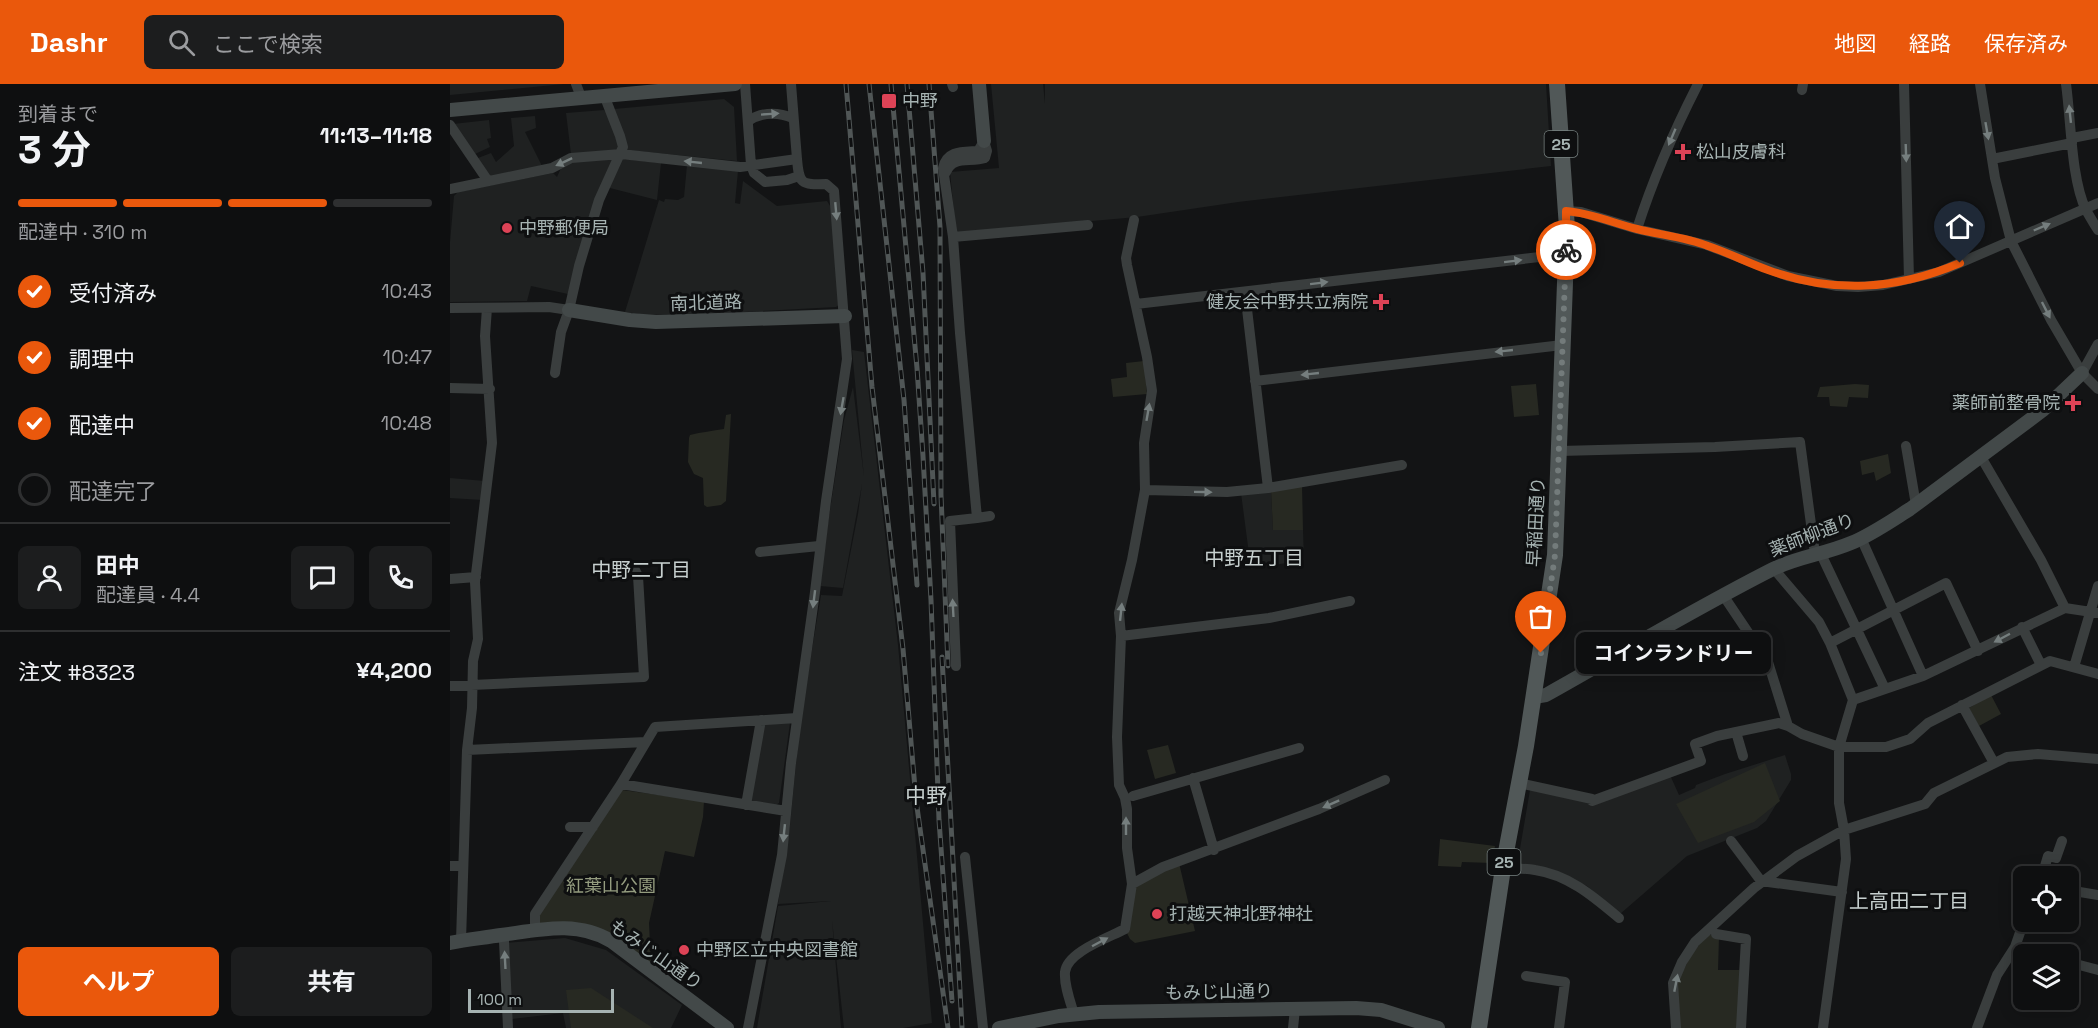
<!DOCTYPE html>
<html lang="ja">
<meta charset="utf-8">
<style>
body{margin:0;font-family:"Space Grotesk","Noto Sans JP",sans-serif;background:#1c1d1e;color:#f1f3f6;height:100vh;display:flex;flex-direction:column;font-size:22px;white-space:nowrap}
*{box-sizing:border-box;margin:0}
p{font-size:20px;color:#9b9c9f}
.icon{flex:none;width:33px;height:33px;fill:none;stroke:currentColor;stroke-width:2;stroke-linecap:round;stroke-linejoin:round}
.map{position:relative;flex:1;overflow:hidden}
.details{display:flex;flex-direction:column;background:#0e0f10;width:450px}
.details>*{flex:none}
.tools{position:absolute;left:1563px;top:782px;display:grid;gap:12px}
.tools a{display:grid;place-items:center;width:66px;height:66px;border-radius:9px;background:#0e0f10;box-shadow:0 3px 15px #0003,0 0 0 2px #2e2f30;font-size:30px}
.scale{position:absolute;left:18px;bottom:15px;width:146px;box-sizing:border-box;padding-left:6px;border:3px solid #a6b3b2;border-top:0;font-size:16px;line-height:21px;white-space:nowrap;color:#a6b3b2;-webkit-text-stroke:4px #0e0f10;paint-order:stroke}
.pin{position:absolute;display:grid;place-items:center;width:51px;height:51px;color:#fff;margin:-62px -26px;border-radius:50% 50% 50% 0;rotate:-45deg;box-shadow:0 0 6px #0007}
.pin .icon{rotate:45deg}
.courier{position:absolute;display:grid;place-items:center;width:60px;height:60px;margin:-30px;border:4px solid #ea580c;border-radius:50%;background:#fff;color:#222;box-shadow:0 2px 8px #0007}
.bubble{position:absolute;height:42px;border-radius:9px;background:#0e0f10;box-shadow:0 3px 15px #0003,0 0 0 2px #2e2f30;font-size:20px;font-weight:700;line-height:42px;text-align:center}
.headline em{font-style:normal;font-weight:700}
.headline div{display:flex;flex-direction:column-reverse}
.headline{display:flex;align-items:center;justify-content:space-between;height:102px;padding:0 18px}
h1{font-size:39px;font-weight:700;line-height:45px}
.bar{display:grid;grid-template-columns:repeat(4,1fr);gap:9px 6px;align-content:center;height:72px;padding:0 18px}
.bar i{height:8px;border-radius:4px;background:#2e2f30}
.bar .on{background:#ea580c}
.bar p{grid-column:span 4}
.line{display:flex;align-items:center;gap:15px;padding:0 18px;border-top:2px solid #2e2f30}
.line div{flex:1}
.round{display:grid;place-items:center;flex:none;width:63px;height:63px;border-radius:9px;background:#1c1d1e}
ol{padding:0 18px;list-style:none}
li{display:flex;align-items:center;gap:18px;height:66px}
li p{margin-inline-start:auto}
li .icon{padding:6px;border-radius:50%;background:#ea580c;color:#fff;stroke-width:4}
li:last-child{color:#9b9c9f}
li i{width:33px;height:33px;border:3px solid #2e2f30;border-radius:50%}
.primary-button{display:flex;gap:12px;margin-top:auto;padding:12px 18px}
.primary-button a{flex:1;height:69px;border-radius:9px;background:#ea580c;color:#fff;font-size:24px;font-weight:700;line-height:69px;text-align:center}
.primary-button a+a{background:#1c1d1e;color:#f1f3f6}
header{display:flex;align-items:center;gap:36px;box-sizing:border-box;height:84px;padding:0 30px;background:#ea580c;color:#fff}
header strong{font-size:28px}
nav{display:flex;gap:33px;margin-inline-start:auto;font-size:21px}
.search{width:420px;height:54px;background:#1c1d1e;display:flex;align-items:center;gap:15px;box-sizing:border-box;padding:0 21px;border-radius:9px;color:#9b9c9f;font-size:22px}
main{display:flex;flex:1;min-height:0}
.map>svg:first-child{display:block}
.built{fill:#1f2121}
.green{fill:#272922}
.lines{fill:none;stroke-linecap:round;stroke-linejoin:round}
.street{stroke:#3a3e3e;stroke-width:10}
.secondary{stroke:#434949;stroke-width:14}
.primary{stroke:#515858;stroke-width:16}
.rail-casing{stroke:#505656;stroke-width:5}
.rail{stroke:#0e0f10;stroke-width:3;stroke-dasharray:9;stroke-linecap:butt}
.oneway{fill:#757e7e}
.done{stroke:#737b7b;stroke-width:6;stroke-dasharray:0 10.8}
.route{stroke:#ea580c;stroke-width:8}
.poi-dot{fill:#dd4356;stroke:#0e0f10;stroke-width:2}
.labels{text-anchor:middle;stroke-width:6;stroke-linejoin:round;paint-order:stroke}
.shield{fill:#0e0f10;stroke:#788281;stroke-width:1.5}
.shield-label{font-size:16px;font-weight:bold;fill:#a6b3b2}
.poi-label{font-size:18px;fill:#a6b3b2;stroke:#0e0f10;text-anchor:start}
.street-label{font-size:18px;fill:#a6b3b2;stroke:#0e0f10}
.park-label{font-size:18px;fill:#949c7f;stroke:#0e0f10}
.neighbourhood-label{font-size:20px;fill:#c7d0cf;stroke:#0e0f10}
.quarter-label{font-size:21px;fill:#c7d0cf;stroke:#0e0f10}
</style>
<header>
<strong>Dashr</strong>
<div class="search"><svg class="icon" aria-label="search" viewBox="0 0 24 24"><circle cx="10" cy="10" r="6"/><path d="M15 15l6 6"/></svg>ここで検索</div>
<nav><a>地図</a><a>経路</a><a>保存済み</a></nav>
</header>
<main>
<section class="details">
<div class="headline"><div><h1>3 分</h1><p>到着まで</p></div><em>11:13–11:18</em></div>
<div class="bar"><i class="on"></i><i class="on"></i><i class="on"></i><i></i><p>配達中 · 310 m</p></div>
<ol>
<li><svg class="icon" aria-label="check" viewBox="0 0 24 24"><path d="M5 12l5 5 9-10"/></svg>受付済み<p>10:43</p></li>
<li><svg class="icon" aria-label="check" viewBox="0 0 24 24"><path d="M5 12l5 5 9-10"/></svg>調理中<p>10:47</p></li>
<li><svg class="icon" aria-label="check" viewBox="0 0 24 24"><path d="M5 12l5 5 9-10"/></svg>配達中<p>10:48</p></li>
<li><i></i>配達完了</li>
</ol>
<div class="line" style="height:108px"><a class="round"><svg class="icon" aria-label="person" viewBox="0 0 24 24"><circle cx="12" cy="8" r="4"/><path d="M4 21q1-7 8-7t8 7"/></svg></a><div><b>田中</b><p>配達員 · 4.4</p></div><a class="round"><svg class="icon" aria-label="chat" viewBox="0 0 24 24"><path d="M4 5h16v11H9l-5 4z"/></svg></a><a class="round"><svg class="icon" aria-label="phone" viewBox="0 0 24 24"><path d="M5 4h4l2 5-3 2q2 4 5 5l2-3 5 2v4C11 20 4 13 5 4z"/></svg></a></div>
<div class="line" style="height:78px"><div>注文 #8323</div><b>¥4,200</b></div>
<div class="primary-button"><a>ヘルプ</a><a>共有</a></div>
</section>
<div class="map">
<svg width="1648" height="944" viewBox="0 0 1648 944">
<rect width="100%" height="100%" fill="#131415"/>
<path class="built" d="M 0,0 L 114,0 L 0,11 Z
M 541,0 L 593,0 L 595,20 L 595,0 L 1096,0 L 1101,82 L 788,118 L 687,133 L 506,149 L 500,88 L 549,84 Z
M 274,15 L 284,23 L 287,77 L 177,66 L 164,25 Z
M 154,26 L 158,30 L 169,63 L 167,66 L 121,70 L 116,29 Z
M 85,32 L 86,44 L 75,48 L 92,82 L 38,93 L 28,74 L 41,69 L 46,78 L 64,62 L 61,34 Z
M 39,36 L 41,54 L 37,55 L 40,63 L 25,70 L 3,40 Z
M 163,74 L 118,210 L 81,202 L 77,217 L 0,218 L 0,158 L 4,112 L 8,108 L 103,89 L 107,93 L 111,84 L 120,78 Z
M 172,75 L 211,79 L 207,116 L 156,103 Z
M 237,81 L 288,87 L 285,119 L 290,120 L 293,97 L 327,122 L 377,117 L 382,125 L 392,219 L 386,223 L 276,229 L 197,231 L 175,228 L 209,116 L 214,118 L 215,115 L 228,116 L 234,113 Z
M 402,266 L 414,268 L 448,561 L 482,939 L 453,944 L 394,944 L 382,836 L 391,944 L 307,944 L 328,822 L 381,817 L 328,820 L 340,741 L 350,638 L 371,511 L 392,512 L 408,430 L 412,400 L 393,504 L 370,502 L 378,439 L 394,336 L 403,303 L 414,393 Z
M 0,394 L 35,397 L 33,416 L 0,414 Z
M 821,406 L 823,446 L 853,446 L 854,476 L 801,485 L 791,409 Z
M 340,639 L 329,719 L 326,721 L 300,717 L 312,640 Z
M 1335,671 L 1341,690 L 1341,696 L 1316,737 L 1307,744 L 1237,772 L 1170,830 L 1137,802 L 1106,788 L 1067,782 L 1080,706 L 1146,719 L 1220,691 L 1229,711 L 1245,704 L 1246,701 L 1275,690 Z
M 115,854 L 156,866 L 232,921 L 221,944 L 116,944 L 113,929 L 62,935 L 56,859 Z"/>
<path class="green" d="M 694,277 L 697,310 L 663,313 L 661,295 L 677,293 L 676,279 Z
M 1086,300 L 1089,331 L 1064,333 L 1061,302 Z
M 1405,300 L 1419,301 L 1418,314 L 1399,313 L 1397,323 L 1380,322 L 1379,313 L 1367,313 L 1370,303 Z
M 281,330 L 276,417 L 271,421 L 257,423 L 254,421 L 253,394 L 244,390 L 238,378 L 239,354 L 240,351 C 252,348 262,347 274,345 L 276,331 Z
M 1438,370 L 1441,389 L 1426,397 L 1424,388 L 1412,391 L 1410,377 Z
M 852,401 L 853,446 L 823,446 L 821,406 Z
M 1541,611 L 1551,630 L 1529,642 L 1519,624 Z
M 718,661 L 726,689 L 705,695 L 697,666 Z
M 1315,679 L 1330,717 L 1304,738 L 1248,759 L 1226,720 Z
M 172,706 L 254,717 L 253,733 L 244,773 L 215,767 L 199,839 L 201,880 L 157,849 L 90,841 L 85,833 Z
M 990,755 L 1045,762 L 1042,779 L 1012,778 L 1011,783 L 988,782 Z
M 729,779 L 745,847 L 685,859 L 680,855 L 677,849 L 684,801 Z
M 1257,850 L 1269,853 L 1268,886 L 1291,886 L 1288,944 L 1230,944 L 1226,901 L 1240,873 Z
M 141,904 L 203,944 L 121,944 L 116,906 Z"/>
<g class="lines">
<path class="street" d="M 126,0 L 131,13
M 295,0 L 301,81 L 304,89 L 315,98 L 337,96 L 349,92
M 502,0 L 503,3
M 1454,0 L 1459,195
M 1530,0 L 1545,94 L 1561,157 L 1601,236 L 1632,289 L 1648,305
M 1616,0 C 1621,35 1621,95 1636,126 C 1640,133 1644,140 1648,146
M 1352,6 L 1353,0
M 298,37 C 312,28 328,28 343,34
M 0,41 L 38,97
M 1622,54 L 1648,49
M 1542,75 L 1622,59
M 496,88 C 503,71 520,79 535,74 L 537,67 L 534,57
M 0,105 L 102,84 L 121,74 L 171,70 L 290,83 L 347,75 L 341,0
M 1116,127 L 1131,128 L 1187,145 L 1257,161 L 1338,192 L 1387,202 L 1408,203 L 1433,201 L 1489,188 L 1648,119
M 1187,145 C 1203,95 1224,47 1248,0
M 503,153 L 638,141
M 795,208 L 818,404
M 686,220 L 1107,171 L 1116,166
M 0,224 L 99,223 L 119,226
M 105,289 L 111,248 L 119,226 L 129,182 L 149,116 L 173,63 L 170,52 L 154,11
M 1632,289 L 1648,260
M 805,297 L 1112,261
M 0,304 L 40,305
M 1456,362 L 1466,421
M 1110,367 L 1265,363 L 1350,358 L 1365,470
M 1531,373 L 1591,476 L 1615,524
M 695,406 L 777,408 L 818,404 L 952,381
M 527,434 L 540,432
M 1411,454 L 1473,592
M 310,468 L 369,462
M 1370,468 L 1435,605
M 1324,485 L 1369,538 L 1380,559 L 1496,499 L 1528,567
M 0,495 L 26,493
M 1273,511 L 1318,578 L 1338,642
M 1572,543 L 1591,581
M 671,552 L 819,534 L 900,517
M 506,582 L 500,437 L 527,434 L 510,249 L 503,153 L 493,84 C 497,66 513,68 528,67 L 534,57
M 1624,583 L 1648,502
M 0,602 L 194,593 L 188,492 L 183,482
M 1403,616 L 1473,592 L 1615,524 L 1648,529
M 1512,621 L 1544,679
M 1286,648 L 1293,672
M 17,666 L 196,658
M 743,694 L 764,766
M 1069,699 L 1142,715 L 1142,717 L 1251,677 L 1245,660 L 1267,652 L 1329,639 L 1338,642 L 1352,650 L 1389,663 L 1436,663 L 1460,655 L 1478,639 L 1600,577 L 1648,590
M 171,700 L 336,727
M 683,712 L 849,664
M 296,721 L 311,636
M 120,743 L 143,743
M 1281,757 L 1311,797 L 1392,808
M 515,773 L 533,944
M 0,782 L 12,782
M 1053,784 C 1063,785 1075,784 1085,786 C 1119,791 1144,813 1169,834
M 1592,792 L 1598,772 L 1606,774 L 1612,757
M 682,800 L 713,783 L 869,725 L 935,696
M 1618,806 L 1648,811
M 85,846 L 85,830 L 171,700 L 205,643 L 347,634
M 1266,850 L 1296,855 L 1291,944
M 50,851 L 54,857 L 58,944
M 11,857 L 17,666 L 22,624 L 23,577 L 28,555 L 25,498 L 42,359 L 35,252 L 37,224
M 1565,863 L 1591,870
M 1618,878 L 1648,886
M 1076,892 L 1115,898 L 1109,944
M 624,930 C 620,917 614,901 615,888 C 617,868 658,854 675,845 L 682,800 L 677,764 L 677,725 L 675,714 L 669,701 L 667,653 L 671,552 L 669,529 L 682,476 L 695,406 L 694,359 L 702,307 L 697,273 L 677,181 L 676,174 L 684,136
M 298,944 L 332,771 L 341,679 L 365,508 L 376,417 L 397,275 L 384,107 L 376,100 C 351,101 349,100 347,75
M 843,944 L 845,925
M 1226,944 L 1223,899 L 1232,878 L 1245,858 L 1304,804 L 1347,772 L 1394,746 L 1475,720 L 1484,709 L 1557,673 L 1588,670 L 1648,675
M 1373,944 L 1396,775 L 1394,746 L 1389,719 L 1389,663 L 1403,616 L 1380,559
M 1527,944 L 1547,891 L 1565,863 L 1574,837"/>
<path class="secondary" d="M 529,0 L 534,57
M 0,26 L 285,0
M 119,226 L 180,236 L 206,238 L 395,232
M 1084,613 L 1096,611 C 1171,569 1246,524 1323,485 C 1348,473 1375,470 1401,459 C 1421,451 1441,437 1460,425 L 1593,326 L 1632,289
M 0,859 C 17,855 34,854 51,851 C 88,846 127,836 161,857 L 277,944
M 549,944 L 609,932 L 649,928 L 906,924 L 931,926 L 988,944"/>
<path class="primary" d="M 1029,944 L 1053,784 L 1076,662 L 1105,471 L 1117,144 L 1107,0"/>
<g class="rail-casing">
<path id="rail" d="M 396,0 L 422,303 L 453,565 L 466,716 L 498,944
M 419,0 L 454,316 L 467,501
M 441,0 L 467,284 L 473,372 L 481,516 L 489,736 L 502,917
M 457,0 L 473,189 L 484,420
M 479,0 L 490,143 L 491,411 L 498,582
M 492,573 L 512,944"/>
</g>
<use href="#rail" class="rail"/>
</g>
<defs><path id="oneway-solid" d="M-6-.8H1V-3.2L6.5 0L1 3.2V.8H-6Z" transform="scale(1.5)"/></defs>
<g class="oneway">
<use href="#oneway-solid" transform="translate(320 30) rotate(-4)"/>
<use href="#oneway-solid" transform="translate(1620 30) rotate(-96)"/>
<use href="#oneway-solid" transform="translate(1537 47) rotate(80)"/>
<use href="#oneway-solid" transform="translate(1222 53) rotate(113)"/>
<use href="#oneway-solid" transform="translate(1456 69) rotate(88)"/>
<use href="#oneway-solid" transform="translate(114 78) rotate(155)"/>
<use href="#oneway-solid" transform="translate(243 78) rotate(-174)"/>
<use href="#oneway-solid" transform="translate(386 127) rotate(85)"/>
<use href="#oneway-solid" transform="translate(1592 143) rotate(-23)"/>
<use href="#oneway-solid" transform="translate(1063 177) rotate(-7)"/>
<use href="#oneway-solid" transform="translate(869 199) rotate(-7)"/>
<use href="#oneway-solid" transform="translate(1596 226) rotate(63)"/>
<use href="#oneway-solid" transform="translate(1054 267) rotate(174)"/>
<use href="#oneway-solid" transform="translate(860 290) rotate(174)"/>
<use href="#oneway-solid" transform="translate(392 322) rotate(100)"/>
<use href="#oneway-solid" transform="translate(698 328) rotate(-80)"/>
<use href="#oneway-solid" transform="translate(753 408) rotate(1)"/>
<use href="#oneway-solid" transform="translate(364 515) rotate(97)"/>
<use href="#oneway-solid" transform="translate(503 524) rotate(-93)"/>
<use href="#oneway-solid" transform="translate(671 528) rotate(-84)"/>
<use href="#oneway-solid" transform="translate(1552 554) rotate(152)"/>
<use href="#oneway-solid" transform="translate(881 720) rotate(156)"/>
<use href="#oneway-solid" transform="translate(676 742) rotate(-90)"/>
<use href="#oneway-solid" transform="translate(334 749) rotate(96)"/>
<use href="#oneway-solid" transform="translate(650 858) rotate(-28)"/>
<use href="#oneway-solid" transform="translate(55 876) rotate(-93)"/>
<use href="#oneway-solid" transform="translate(1226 899) rotate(-79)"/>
</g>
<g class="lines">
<path class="done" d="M 1091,569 L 1105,471 L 1116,166"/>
<path class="route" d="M 1116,166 L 1116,127 C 1141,129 1163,139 1187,145 C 1210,151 1236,153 1258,162 C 1279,169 1298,179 1318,186 C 1384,210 1446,206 1510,179"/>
</g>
<g class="poi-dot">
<rect x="431" y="9" width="16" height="16" rx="3"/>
<path d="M1230 59h6v6h6v6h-6v6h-6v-6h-6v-6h6z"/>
<circle cx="57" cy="144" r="6"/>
<path d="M928 209h6v6h6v6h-6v6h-6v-6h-6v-6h6z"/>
<path d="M1620 310h6v6h6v6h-6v6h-6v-6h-6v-6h6z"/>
<circle cx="707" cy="830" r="6"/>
<circle cx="234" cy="866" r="6"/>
</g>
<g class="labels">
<g class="shield">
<rect x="1094.5" y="47" width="33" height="26" rx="4.5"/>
<rect x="1037.5" y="765" width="33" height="26" rx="4.5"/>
</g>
<g class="shield-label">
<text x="1111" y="66">25</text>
<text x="1054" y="784">25</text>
</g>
<g class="poi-label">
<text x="452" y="23">中野</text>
<text x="1246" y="74">松山皮膚科</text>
<text x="69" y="150">中野郵便局</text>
<text x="918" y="224" text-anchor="end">健友会中野共立病院</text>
<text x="1610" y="325" text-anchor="end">薬師前整骨院</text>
<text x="719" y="836">打越天神北野神社</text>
<text x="246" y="872">中野区立中央図書館</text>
</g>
<g class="street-label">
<text transform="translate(256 219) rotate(-2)" y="6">南北道路</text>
<text transform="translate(1086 438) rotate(-87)" y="6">早稲田通り</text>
<text transform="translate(1362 451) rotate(-21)" y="6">薬師柳通り</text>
<text transform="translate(206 871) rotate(35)" y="6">もみじ山通り</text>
<text transform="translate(769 908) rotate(-1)" y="6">もみじ山通り</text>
</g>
<g class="park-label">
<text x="161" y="808">紅葉山公園</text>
</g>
<g class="neighbourhood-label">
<text x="804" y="481">中野五丁目</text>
<text x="191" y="493">中野二丁目</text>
<text x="1459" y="824">上高田二丁目</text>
</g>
<g class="quarter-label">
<text x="476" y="719">中野</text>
</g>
</g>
</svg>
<div class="tools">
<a><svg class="icon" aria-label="locate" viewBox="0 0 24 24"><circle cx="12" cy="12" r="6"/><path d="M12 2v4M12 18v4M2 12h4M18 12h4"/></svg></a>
<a><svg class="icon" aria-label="layers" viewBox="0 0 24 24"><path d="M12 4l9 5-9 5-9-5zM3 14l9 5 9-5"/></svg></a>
</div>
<div class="scale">100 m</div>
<div class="pin" style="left:1091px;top:569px;background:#ea580c"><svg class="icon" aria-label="bag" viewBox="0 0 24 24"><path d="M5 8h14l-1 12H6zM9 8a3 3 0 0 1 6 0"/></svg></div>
<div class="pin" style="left:1510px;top:179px;background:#1f2937"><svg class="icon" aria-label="home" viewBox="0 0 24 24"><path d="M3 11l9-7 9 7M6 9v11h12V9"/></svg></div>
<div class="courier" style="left:1116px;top:166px"><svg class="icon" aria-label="bike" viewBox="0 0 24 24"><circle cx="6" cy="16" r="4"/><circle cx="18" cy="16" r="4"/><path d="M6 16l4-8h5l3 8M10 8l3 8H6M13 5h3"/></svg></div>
<div class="bubble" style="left:1126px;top:548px;width:195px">コインランドリー</div>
</div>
</main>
